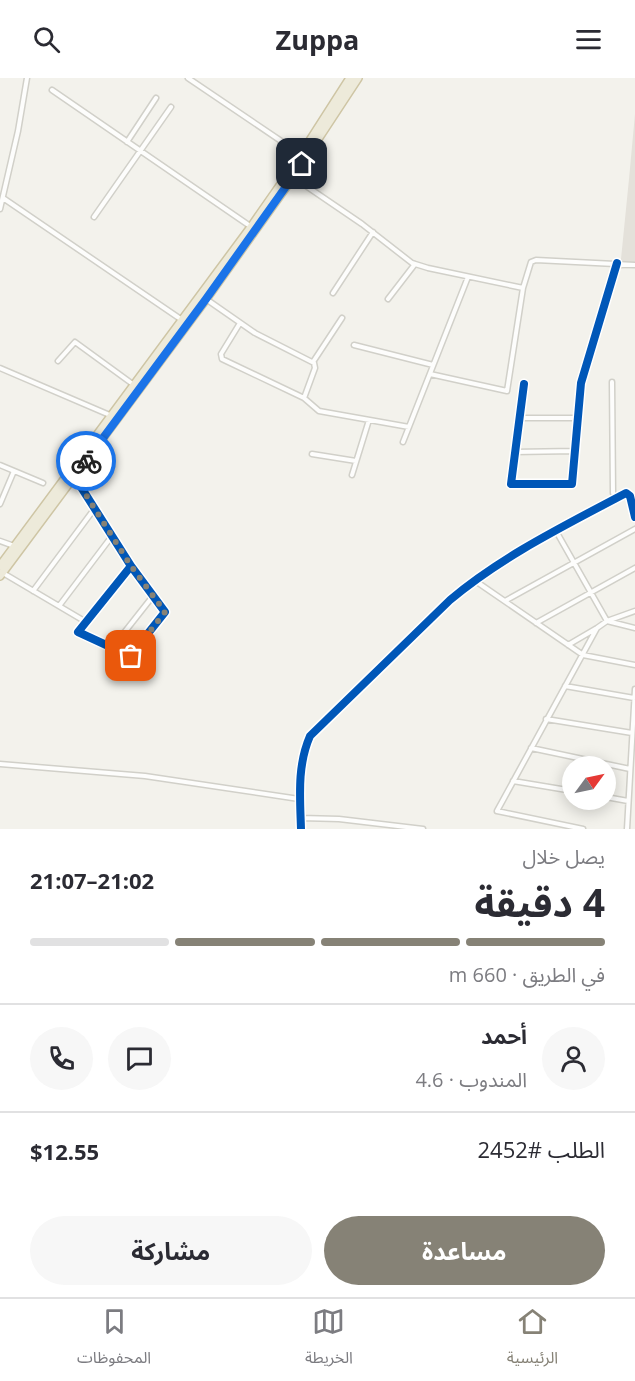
<!DOCTYPE html>
<html lang="ar">
<meta charset="utf-8">
<style>
body{margin:0;font-family:"Open Sans","Noto Sans Arabic",sans-serif;background:#f7f7f7;color:#2b2b33;direction:rtl;height:100vh;display:flex;flex-direction:column;font-size:22px;white-space:nowrap}
*{box-sizing:border-box;margin:0}
p{font-size:20px;color:#7c7c81}
.icon{flex:none;width:33px;height:33px;fill:none;stroke:currentColor;stroke-width:2;stroke-linecap:round;stroke-linejoin:round}
.map{position:relative;height:751px;overflow:hidden;direction:ltr}
.side{display:flex;flex-direction:column;background:#fff;flex:1}
.side>*{flex:none}
.needle{width:39px;rotate:57deg}
.buttons{position:absolute;left:562px;top:678px;display:grid;gap:12px}
.buttons a{display:grid;place-items:center;width:54px;height:54px;border-radius:50%;background:#fff;box-shadow:0 3px 15px #0003;font-size:30px}
.pin{position:absolute;display:grid;place-items:center;width:51px;height:51px;color:#fff;margin:-26px;border-radius:12px;box-shadow:0 3px 9px #0006}
.courier{position:absolute;display:grid;place-items:center;width:60px;height:60px;margin:-30px;border:4px solid #1a73e8;border-radius:50%;background:#fff;color:#222;box-shadow:0 2px 8px #0007}
.summary em{font-style:normal;font-weight:700}
.summary div{display:flex;flex-direction:column-reverse}
.summary{display:flex;align-items:center;justify-content:space-between;height:102px;padding:0 30px}
h1{font-size:39px;font-weight:700;line-height:45px}
.bar{display:grid;grid-template-columns:repeat(4,1fr);gap:9px 6px;align-content:center;height:72px;padding:0 30px}
.bar i{height:8px;border-radius:4px;background:#e1e1e2}
.bar .active{background:#868276}
.bar p{grid-column:span 4}
.line{display:flex;align-items:center;gap:15px;padding:0 30px;border-top:2px solid #e1e1e2}
.line div{flex:1}
.round{display:grid;place-items:center;flex:none;width:63px;height:63px;border-radius:32px;background:#f7f7f7}
.primary-button{display:flex;gap:12px;margin-top:auto;padding:12px 30px}
.primary-button a{flex:1;height:69px;border-radius:36px;background:#868276;color:#fff;font-size:24px;font-weight:700;line-height:69px;text-align:center}
.primary-button a+a{background:#f7f7f7;color:#2b2b33}
header{display:flex;justify-content:space-between;align-items:center;height:78px;padding:0 30px;background:#fff;font-size:27px;font-weight:700}
.menu{display:flex;justify-content:space-around;align-items:center;height:84px;border-top:2px solid #e1e1e2;background:#fff;font-size:16px;color:#7c7c81}
.menu a{display:grid;justify-items:center;gap:3px}
.menu .active{color:#868276}
.map>svg:first-child{display:block}
.industrial{fill:#e4e1da}
.lines{fill:none;stroke-linecap:round;stroke-linejoin:round}
.street-casing{stroke:#d1d0c9;stroke-width:7}
.highway-casing{stroke:#cec5a4;stroke-width:10}
.street{stroke:#fdfdfc;stroke-width:4}
.highway{stroke:#edeada;stroke-width:7}
.cycleway-casing{stroke:#fff;stroke-width:11}
.cycleway{stroke:#0057b8;stroke-width:8}
.done{stroke:#868276;stroke-width:6;stroke-dasharray:0 10.8}
.route{stroke:#1a73e8;stroke-width:8}
</style>
<header><svg class="icon" aria-label="menu" viewBox="0 0 24 24"><path d="M4 6h16M4 12h16M4 18h16"/></svg>Zuppa<svg class="icon" aria-label="search" viewBox="0 0 24 24"><circle cx="10" cy="10" r="6"/><path d="M15 15l6 6"/></svg></header>
<div class="map">
<svg width="635" height="751" viewBox="0 0 635 751">
<rect width="100%" height="100%" fill="#f3f2ec"/>
<path class="industrial" d="M 635,36 L 635,190 L 620,191 L 629,101 Z"/>
<g class="lines">
<g class="street-casing">
<path id="street" d="M 188,0 L 287,67 L 289,79 L 295,86
M 52,12 L 250,148
M 127,64 L 156,20
M 293,99 L 362,146 L 412,185 L 428,190 L 523,210
M 3,120 L 182,242
M 0,131 L 18,53 L 27,0
M 94,139 L 171,29
M 333,215 L 373,154
M 206,221 L 255,255 L 314,285 L 315,290 L 304,320 L 319,333 L 409,349
M 388,221 L 415,186
M 240,245 L 221,276 L 222,281 L 304,320
M 354,267 L 433,287
M 58,283 L 75,264 L 134,307
M 313,284 L 342,240
M 0,290 L 112,338
M 430,296 L 507,313 L 523,210 L 531,184 L 536,182 L 635,187
M 612,304 L 613,415
M 524,306 L 511,406 L 572,406 L 581,305 L 617,185
M 519,340 L 578,340
M 403,364 L 468,199
M 514,374 L 575,373
M 312,376 L 356,383
M 0,387 L 43,405
M 352,397 L 369,342
M 75,398 L 131,488 L 165,534 L 130,578 L 78,554 L 131,488
M 0,426 L 14,393
M 556,453 L 607,543 L 635,550
M 0,463 L 14,468
M 3,495 L 86,544
M 474,502 L 583,577 L 635,587
M 33,513 L 95,430
M 505,523 L 635,451
M 59,528 L 112,458
M 536,545 L 635,490
M 568,567 L 597,550
M 112,570 L 153,518
M 565,608 L 634,620
M 546,641 L 632,655
M 531,670 L 630,691
M 0,686 L 145,698 L 299,721
M 513,703 L 573,713
M 606,719 L 628,723
M 301,740 L 339,741 L 423,751
M 301,751 C 300,719 297,688 310,658 L 450,522 C 502,478 566,447 626,415 L 630,418 L 635,439
M 583,751 L 497,733 L 597,550 L 607,543 L 635,533
M 627,751 L 635,611"/>
</g>
<g class="highway-casing">
<path id="highway" d="M 0,488 L 251,149 L 295,86 L 350,0
M 0,498 L 206,221 L 293,99 L 358,0"/>
</g>
<use href="#street" class="street"/>
<use href="#highway" class="highway"/>
<g class="cycleway-casing">
<path id="cycleway" d="M 524,306 L 511,406 L 572,406 L 581,305 L 617,185
M 74,398 L 131,488 L 165,534 L 130,578 L 78,554 L 131,488
M 301,751 C 300,719 297,688 310,658 L 450,522 C 502,478 566,447 626,415 L 630,418 L 635,439"/>
</g>
<use href="#cycleway" class="cycleway"/>
</g>
<g class="lines">
<path class="done" d="M 86,383 L 74,398 L 131,488 L 165,534 L 131,578"/>
<path class="route" d="M 86,383 L 206,221 L 302,86"/>
</g>
</svg>
<div class="buttons">
<a><svg class="needle" viewBox="-14 -14 28 28"><path d="M0-13l5 13h-10z" fill="#e53935"/><path d="M0 13l5-13h-10z" fill="#7c7c81"/></svg></a>
</div>
<div class="pin" style="left:131px;top:578px;background:#ea580c"><svg class="icon" aria-label="bag" viewBox="0 0 24 24"><path d="M5 8h14l-1 12H6zM9 8a3 3 0 0 1 6 0"/></svg></div>
<div class="pin" style="left:302px;top:86px;background:#1f2937"><svg class="icon" aria-label="home" viewBox="0 0 24 24"><path d="M3 11l9-7 9 7M6 9v11h12V9"/></svg></div>
<div class="courier" style="left:86px;top:383px"><svg class="icon" aria-label="bike" viewBox="0 0 24 24"><circle cx="6" cy="16" r="4"/><circle cx="18" cy="16" r="4"/><path d="M6 16l4-8h5l3 8M10 8l3 8H6M13 5h3"/></svg></div>
</div>
<section class="side">
<div class="summary"><div><h1>4 دقيقة</h1><p>يصل خلال</p></div><em>21:02–21:07</em></div>
<div class="bar"><i class="active"></i><i class="active"></i><i class="active"></i><i></i><p>في الطريق · 660 m</p></div>
<div class="line" style="height:108px"><a class="round"><svg class="icon" aria-label="person" viewBox="0 0 24 24"><circle cx="12" cy="8" r="4"/><path d="M4 21q1-7 8-7t8 7"/></svg></a><div><b>أحمد</b><p>المندوب · 4.6</p></div><a class="round"><svg class="icon" aria-label="chat" viewBox="0 0 24 24"><path d="M4 5h16v11H9l-5 4z"/></svg></a><a class="round"><svg class="icon" aria-label="phone" viewBox="0 0 24 24"><path d="M5 4h4l2 5-3 2q2 4 5 5l2-3 5 2v4C11 20 4 13 5 4z"/></svg></a></div>
<div class="line" style="height:78px"><div>الطلب #2452</div><b>$12.55</b></div>
<div class="primary-button"><a>مساعدة</a><a>مشاركة</a></div>
</section>
<nav class="menu">
<a class="active"><svg class="icon" aria-label="home" viewBox="0 0 24 24"><path d="M3 11l9-7 9 7M6 9v11h12V9"/></svg>الرئيسية</a>
<a><svg class="icon" aria-label="map" viewBox="0 0 24 24"><path d="M3 6l6-2 6 2 6-2v14l-6 2-6-2-6 2zM9 4v14M15 6v14"/></svg>الخريطة</a>
<a><svg class="icon" aria-label="saved" viewBox="0 0 24 24"><path d="M7 4h10v16l-5-4-5 4z"/></svg>المحفوظات</a>
</nav>
